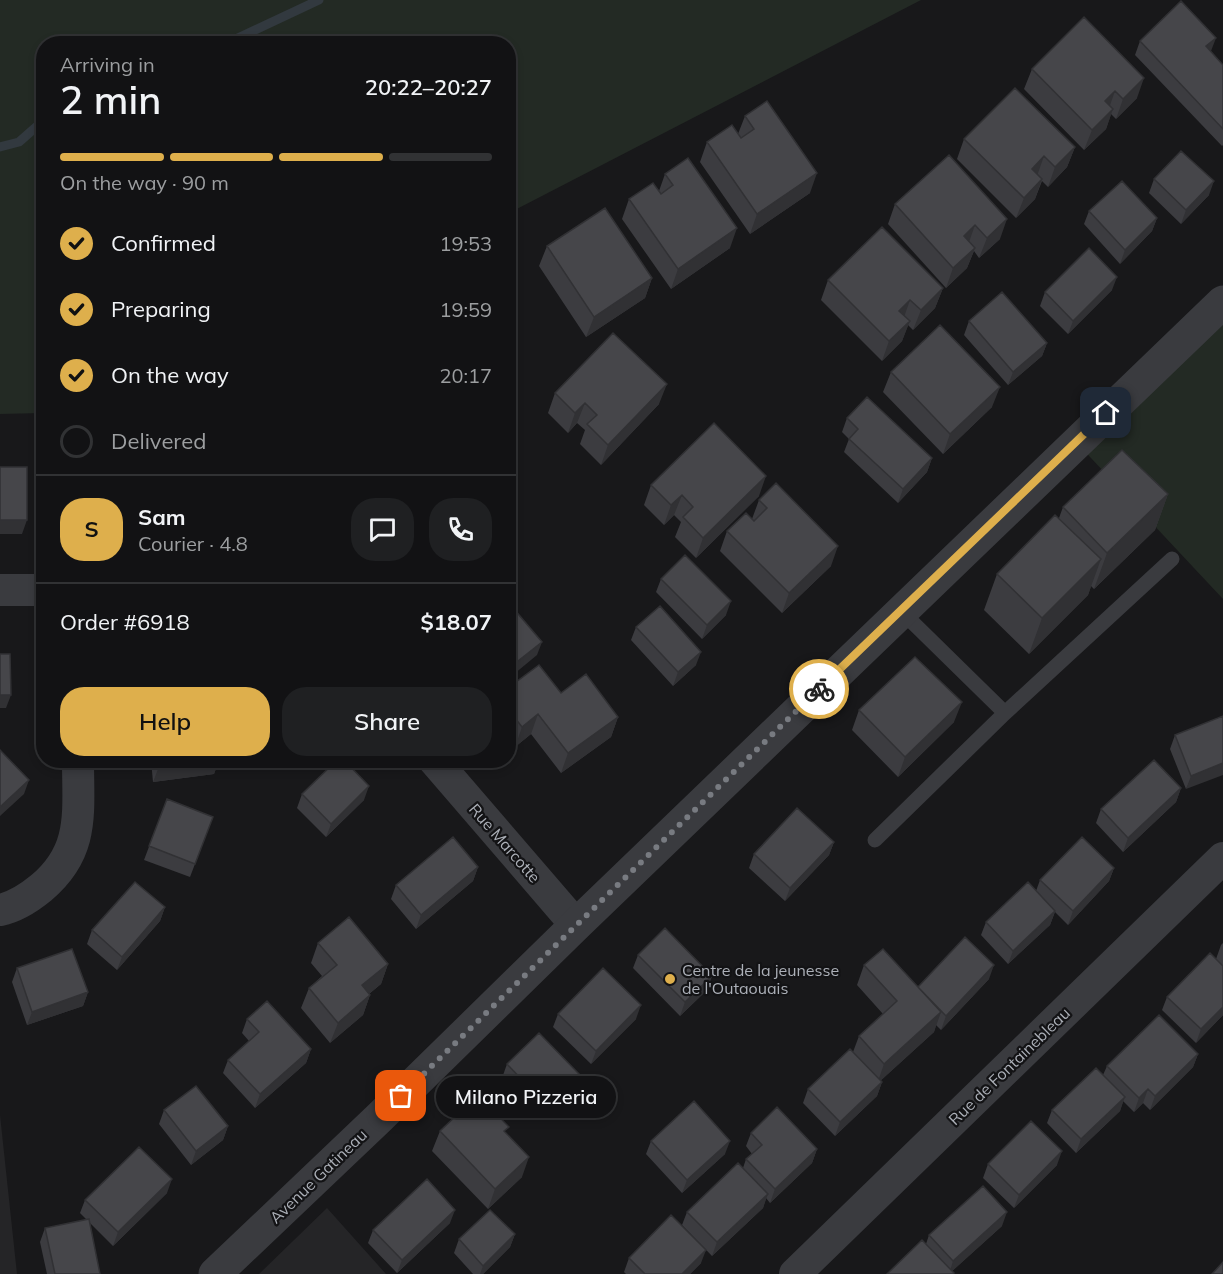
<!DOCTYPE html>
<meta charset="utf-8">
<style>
body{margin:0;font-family:Mulish,sans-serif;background:#1f2022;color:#f1f3f6;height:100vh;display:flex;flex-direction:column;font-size:22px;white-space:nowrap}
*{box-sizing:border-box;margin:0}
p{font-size:20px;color:#9c9ea0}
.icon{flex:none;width:33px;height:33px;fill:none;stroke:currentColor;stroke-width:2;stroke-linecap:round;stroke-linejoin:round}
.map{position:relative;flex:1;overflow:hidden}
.drawer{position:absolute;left:36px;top:36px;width:480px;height:732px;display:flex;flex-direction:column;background:#121214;border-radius:24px;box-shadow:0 3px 9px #0003,0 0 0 2px #313234}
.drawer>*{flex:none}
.pin{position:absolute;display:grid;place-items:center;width:51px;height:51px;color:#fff;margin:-26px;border-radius:12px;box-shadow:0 3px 9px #0006}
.courier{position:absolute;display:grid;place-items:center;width:60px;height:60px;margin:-30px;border:4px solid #deaf4c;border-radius:50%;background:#fff;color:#222;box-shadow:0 2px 8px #0007}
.bubble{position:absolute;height:42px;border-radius:21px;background:#121214;box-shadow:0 3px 9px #0003,0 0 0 2px #313234;font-size:20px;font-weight:600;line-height:42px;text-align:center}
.overview em{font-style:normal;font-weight:600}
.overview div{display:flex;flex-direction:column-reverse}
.overview{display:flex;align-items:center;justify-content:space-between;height:102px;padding:0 24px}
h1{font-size:39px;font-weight:600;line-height:45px}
.bar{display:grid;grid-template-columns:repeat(4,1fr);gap:9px 6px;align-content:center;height:72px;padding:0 24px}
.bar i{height:8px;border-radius:4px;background:#313234}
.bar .current{background:#deaf4c}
.bar p{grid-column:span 4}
.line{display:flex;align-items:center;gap:15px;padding:0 24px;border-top:2px solid #313234}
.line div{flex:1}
.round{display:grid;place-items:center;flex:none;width:63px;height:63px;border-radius:24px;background:#1f2022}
ol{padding:0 24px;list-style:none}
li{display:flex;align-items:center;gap:18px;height:66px}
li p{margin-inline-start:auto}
li .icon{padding:6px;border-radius:50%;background:#deaf4c;color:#111;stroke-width:4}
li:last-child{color:#9c9ea0}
li i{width:33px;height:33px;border:3px solid #313234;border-radius:50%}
.action{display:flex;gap:12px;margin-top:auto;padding:12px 24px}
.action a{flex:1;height:69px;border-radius:24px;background:#deaf4c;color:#111;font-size:24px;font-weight:600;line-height:69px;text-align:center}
.action a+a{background:#1f2022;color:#f1f3f6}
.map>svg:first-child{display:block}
.built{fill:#252527}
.green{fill:#232a24}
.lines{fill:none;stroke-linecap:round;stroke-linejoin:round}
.stream{stroke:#32393f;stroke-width:9}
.service{stroke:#3a3b3f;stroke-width:15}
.minor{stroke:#3a3b3f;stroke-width:32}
.tertiary{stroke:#3a3b3f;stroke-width:33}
.wall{fill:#3c3c40}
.shaded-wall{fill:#313134}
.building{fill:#46464a;stroke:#313134;stroke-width:1.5}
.done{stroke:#787b81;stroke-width:6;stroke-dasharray:0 10.8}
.route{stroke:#deaf4c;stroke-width:8}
.poi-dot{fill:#deaf4c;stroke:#131315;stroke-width:2}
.labels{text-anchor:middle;stroke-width:4.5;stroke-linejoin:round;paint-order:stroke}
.street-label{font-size:16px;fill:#acb0b8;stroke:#131315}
.poi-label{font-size:16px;fill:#acb0b8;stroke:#131315;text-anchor:start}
</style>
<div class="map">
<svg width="1223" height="1274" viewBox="0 0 1223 1274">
<rect width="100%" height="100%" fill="#18181a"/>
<path class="built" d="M 0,1115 L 17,1274 L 0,1274 Z
M 327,1208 L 386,1274 L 259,1274 Z"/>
<path class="green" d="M 0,0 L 921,0 L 509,213 L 508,44 L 44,44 L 43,413 L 0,414 Z
M 1223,302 L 1223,599 L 1076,442 Z"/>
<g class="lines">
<path class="stream" d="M 225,44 L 319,0
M 0,147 L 19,142 L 44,120"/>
<path class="service" d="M 901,611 L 1005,713 L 1172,559
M 875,840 L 1005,713"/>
<path class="minor" d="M 0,590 L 44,590
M 434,760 L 576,925
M 0,910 C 14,907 30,897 41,888 C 85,851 78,813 78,760
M 795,1274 L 1223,858"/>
<path class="tertiary" d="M 215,1274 L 379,1118 L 576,925 L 1223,302"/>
</g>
<path class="wall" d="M 1084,17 L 1137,98 L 1116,119 L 1111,114 L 1106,129 L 1084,150 L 1024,89 L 1032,69 Z
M 1140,41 L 1210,51 L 1223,65 L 1223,145 L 1222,146 L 1135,55 Z
M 745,116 L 810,193 L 750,234 L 700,162 L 707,142 L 738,134 Z
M 964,139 L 1075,147 L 1067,167 L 1048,187 L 1042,181 L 1035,199 L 1016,218 L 957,159 Z
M 949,155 L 1000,239 L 979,258 L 974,251 L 967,268 L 946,288 L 888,224 L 895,204 Z
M 665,174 L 730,248 L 671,289 L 622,219 L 629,199 L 659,191 Z
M 1154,179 L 1209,195 L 1181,224 L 1149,193 Z
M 1089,211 L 1157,218 L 1152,231 L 1120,264 L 1084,224 Z
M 547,246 L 652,278 L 645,298 L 586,337 L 539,266 Z
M 828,280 L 943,288 L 935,308 L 913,330 L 908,325 L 902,341 L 882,361 L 821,300 Z
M 1112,290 L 1068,334 L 1040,306 L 1045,292 Z
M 969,321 L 1047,343 L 1042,356 L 1008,385 L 964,335 Z
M 891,372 L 992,407 L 943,454 L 883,392 Z
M 555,393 L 659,404 L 601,465 L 580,444 L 585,430 L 577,423 L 568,433 L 548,413 Z
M 847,418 L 932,458 L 927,472 L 898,503 L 844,452 L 849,439 L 842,432 Z
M 651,485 L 759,496 L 696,558 L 675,537 L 681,522 L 674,515 L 664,525 L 644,505 Z
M 1168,494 L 1155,530 L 1094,589 L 1091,586 L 1088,595 L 1029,654 L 984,610 L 997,574 L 1059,518 L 1063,507 Z
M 759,500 L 831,566 L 782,613 L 720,551 L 727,531 L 752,519 Z
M 661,579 L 726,615 L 702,639 L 656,592 Z
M 636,627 L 696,665 L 673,686 L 631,640 Z
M 508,688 L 561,693 L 618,717 L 611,737 L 561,773 L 531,734 L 515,747 L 508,738 Z
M 859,710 L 954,722 L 898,777 L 852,730 Z
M 1223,716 L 1186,789 L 1170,749 L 1175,735 Z
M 151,760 L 219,760 L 214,774 L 153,782 Z
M 269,760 L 287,760 L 275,768 Z
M 1181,788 L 1176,802 L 1123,852 L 1096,823 L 1101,809 Z
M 302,794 L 364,800 L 326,837 L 297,808 Z
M 167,799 L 213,817 L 190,877 L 144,860 Z
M 834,842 L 829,855 L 785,901 L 749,868 L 754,854 Z
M 478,867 L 473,881 L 416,929 L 391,899 L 396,885 Z
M 1114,868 L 1109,881 L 1068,925 L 1055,912 L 1050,925 L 1008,964 L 981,935 L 986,922 L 1036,891 L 1040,880 Z
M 165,907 L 160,921 L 117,970 L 87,944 L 92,930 Z
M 318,943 L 388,964 L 381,984 L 369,994 L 370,995 L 363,1015 L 330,1043 L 301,1008 L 309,988 L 322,976 L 311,963 Z
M 1223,943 L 1223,1015 L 1196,1043 L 1162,1010 L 1167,997 L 1216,959 L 1221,945 Z
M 638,955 L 712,976 L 707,990 L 680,1016 L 633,968 Z
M 864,965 L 918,987 L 989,979 L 941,1030 L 936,1025 L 934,1032 L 880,1081 L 882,1082 L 877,1096 L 835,1136 L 803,1103 L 808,1089 L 853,1052 L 859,1036 L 883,1014 L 857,985 Z
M 17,968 L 88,992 L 83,1006 L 27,1025 L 12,982 Z
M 558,1014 L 636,1019 L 591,1064 L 553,1027 Z
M 247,1019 L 311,1049 L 306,1063 L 255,1108 L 223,1073 L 228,1060 L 249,1041 L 242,1033 Z
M 1198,1054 L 1193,1067 L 1150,1110 L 1143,1103 L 1134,1112 L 1123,1101 L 1120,1111 L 1076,1153 L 1047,1123 L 1052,1110 L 1103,1075 L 1107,1066 Z
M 507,1064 L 574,1088 L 541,1119 L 502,1078 Z
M 164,1110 L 228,1126 L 223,1140 L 191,1165 L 159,1124 Z
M 440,1131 L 506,1133 L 522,1177 L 488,1209 L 432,1151 Z
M 751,1133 L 817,1149 L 812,1163 L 770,1203 L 766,1198 L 763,1208 L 712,1256 L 682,1225 L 687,1212 L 743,1168 L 746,1159 L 752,1154 L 746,1146 Z
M 651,1141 L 725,1154 L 682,1193 L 646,1154 Z
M 988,1164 L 1057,1165 L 1014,1208 L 983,1178 Z
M 167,1193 L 113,1246 L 90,1223 L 100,1274 L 47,1274 L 40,1242 L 45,1228 L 87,1220 L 80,1213 L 85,1200 Z
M 450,1223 L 397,1273 L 368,1243 L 373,1230 Z
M 1002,1226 L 952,1271 L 953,1274 L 887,1274 L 926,1244 L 929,1235 Z
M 515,1234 L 510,1247 L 483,1274 L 473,1274 L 454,1253 L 459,1239 Z
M 629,1258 L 701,1263 L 690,1274 L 626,1274 L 624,1272 Z"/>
<path class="shaded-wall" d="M 1216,38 L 1211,51 L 1206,46 Z
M 1144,78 L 1137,98 L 1116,119 L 1123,99 Z
M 1115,91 L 1108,111 L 1105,101 Z
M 1113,109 L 1106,129 L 1084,150 L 1092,130 Z
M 1075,147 L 1067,167 L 1048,187 L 1055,167 Z
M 1044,156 L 1037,176 L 1032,169 Z
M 817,173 L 810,193 L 750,234 L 757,214 Z
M 1042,179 L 1035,199 L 1016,218 L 1024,198 Z
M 1214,181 L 1209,195 L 1181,224 L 1186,210 Z
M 1157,218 L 1152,231 L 1120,264 L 1125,250 Z
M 1007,219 L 1000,239 L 979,258 L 987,238 Z
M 975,225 L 968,245 L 964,236 Z
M 737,228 L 730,248 L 671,289 L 678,269 Z
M 975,248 L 967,268 L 946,288 L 953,268 Z
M 1117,277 L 1112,290 L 1068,334 L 1073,321 Z
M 652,278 L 645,298 L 586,337 L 594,317 Z
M 943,288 L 935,308 L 913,330 L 921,310 Z
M 910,300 L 903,320 L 899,311 Z
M 910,321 L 902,341 L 882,361 L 889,341 Z
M 1047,343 L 1042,356 L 1008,385 L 1013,372 Z
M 667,384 L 659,404 L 601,465 L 608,445 Z
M 1000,387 L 992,407 L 943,454 L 950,434 Z
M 585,403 L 577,423 L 568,433 L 575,413 Z
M 932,458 L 927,472 L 898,503 L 903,489 Z
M 766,476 L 759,496 L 696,558 L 703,538 Z
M 1168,494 L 1155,530 L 1094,589 L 1107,553 Z
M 682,495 L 674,515 L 664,525 L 671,505 Z
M 0,520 L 27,520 L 22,534 L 0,534 Z
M 838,546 L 831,566 L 782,613 L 789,593 Z
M 1101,559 L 1088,595 L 1029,654 L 1042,618 Z
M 514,565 L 509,579 L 508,579 L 508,570 Z
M 731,601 L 726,615 L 702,639 L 707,625 Z
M 542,642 L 537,655 L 508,679 L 508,669 Z
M 701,652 L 696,665 L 673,686 L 678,672 Z
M 0,695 L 11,695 L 6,708 L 0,708 Z
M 962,702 L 954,722 L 898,777 L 905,757 Z
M 538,714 L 531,734 L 515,747 L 522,727 Z
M 618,717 L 611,737 L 561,773 L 568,753 Z
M 278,760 L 287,760 L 275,768 Z
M 219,761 L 214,774 L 153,782 L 158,769 Z
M 1223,763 L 1223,775 L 1186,789 L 1191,776 Z
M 29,780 L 24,794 L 0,816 L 0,807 Z
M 369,786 L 364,800 L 326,837 L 331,824 Z
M 1181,788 L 1176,802 L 1123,852 L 1128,838 Z
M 834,842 L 829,855 L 785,901 L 790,888 Z
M 478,867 L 473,881 L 416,929 L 421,915 Z
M 1114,868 L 1109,881 L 1068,925 L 1073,911 Z
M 165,907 L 160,921 L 117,970 L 122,957 Z
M 1055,911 L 1050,925 L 1008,964 L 1013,951 Z
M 388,964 L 381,984 L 355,1005 L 362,985 Z
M 994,965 L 989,979 L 941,1030 L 946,1016 Z
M 712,976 L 707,990 L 680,1016 L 685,1002 Z
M 88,992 L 83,1006 L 27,1025 L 32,1012 Z
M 370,995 L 363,1015 L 330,1043 L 338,1023 Z
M 641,1005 L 636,1019 L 591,1064 L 596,1051 Z
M 1223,1007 L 1223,1015 L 1196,1043 L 1201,1029 Z
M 941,1012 L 934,1032 L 877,1084 L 884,1064 Z
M 311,1049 L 306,1063 L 255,1108 L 260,1094 Z
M 1198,1054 L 1193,1067 L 1150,1110 L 1155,1096 Z
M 579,1074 L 574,1088 L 541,1119 L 546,1105 Z
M 882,1082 L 877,1096 L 835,1136 L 840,1122 Z
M 1148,1089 L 1143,1103 L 1134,1112 L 1139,1098 Z
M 1125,1097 L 1120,1111 L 1076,1153 L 1081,1139 Z
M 228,1126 L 223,1140 L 191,1165 L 196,1151 Z
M 730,1141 L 725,1154 L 682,1193 L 687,1180 Z
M 817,1149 L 812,1163 L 770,1203 L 775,1189 Z
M 1062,1151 L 1057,1165 L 1014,1208 L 1019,1195 Z
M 529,1157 L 522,1177 L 488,1209 L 495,1189 Z
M 172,1179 L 167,1193 L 113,1246 L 118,1232 Z
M 768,1194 L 763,1208 L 712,1256 L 717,1242 Z
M 455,1210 L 450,1223 L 397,1273 L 402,1260 Z
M 1007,1212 L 1002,1226 L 949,1274 L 953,1261 Z
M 515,1234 L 510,1247 L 483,1274 L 480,1274 L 483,1266 Z
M 706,1250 L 701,1263 L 690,1274 L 682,1274 Z"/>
<path class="building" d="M 1181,1 L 1216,38 L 1206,46 L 1223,65 L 1223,129 L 1140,41 Z
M 1084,17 L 1144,78 L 1123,99 L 1115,91 L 1105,101 L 1113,109 L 1092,130 L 1032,69 Z
M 1015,88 L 1075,147 L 1055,167 L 1044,156 L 1032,169 L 1042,179 L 1024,198 L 964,139 Z
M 767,101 L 817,173 L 757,214 L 707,142 L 732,125 L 741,138 L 754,129 L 745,116 Z
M 1181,151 L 1214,181 L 1186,210 L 1154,179 Z
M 949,155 L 1007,219 L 987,238 L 975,225 L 964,236 L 975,248 L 953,268 L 895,204 Z
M 688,158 L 737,228 L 678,269 L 629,199 L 653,183 L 661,194 L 673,185 L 665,174 Z
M 1122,181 L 1157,218 L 1125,250 L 1089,211 Z
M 605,208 L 652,278 L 594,317 L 547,246 Z
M 882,227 L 943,288 L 921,310 L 910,300 L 899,311 L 910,321 L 889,341 L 828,280 Z
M 1089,248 L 1117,277 L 1073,321 L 1045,292 Z
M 1002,292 L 1047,343 L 1013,372 L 969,321 Z
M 940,325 L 1000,387 L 950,434 L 891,372 Z
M 613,333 L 667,384 L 608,445 L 587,424 L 597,415 L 585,403 L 575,413 L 555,393 Z
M 867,397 L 932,458 L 903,489 L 849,439 L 858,429 L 847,418 Z
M 714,423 L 766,476 L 703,538 L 683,517 L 693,507 L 682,495 L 671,505 L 651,485 Z
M 1122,450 L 1168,494 L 1107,553 L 1063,507 Z
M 0,467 L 27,467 L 27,520 L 0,520 Z
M 776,483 L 838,546 L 789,593 L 727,531 L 746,513 L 754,521 L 767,508 L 759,500 Z
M 1055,515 L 1101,559 L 1042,618 L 997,574 Z
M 685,555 L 731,601 L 707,625 L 661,579 Z
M 508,559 L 514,565 L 508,570 Z
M 508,602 L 542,642 L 508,669 Z
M 660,606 L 701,652 L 678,672 L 636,627 Z
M 0,654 L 10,654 L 11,695 L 0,695 Z
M 915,657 L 962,702 L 905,757 L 859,710 Z
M 539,665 L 561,693 L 586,674 L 618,717 L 568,753 L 538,714 L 522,727 L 508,709 L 508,688 Z
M 1223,716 L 1223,763 L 1191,776 L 1175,735 Z
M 0,750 L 29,780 L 0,807 Z
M 157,760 L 219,760 L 219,761 L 158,769 Z
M 337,760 L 344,760 L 369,786 L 331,824 L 302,794 Z
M 1154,760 L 1181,788 L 1128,838 L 1101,809 Z
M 167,799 L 213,817 L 195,864 L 149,846 Z
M 797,808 L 834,842 L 790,888 L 754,854 Z
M 453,837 L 478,867 L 421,915 L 396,885 Z
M 1082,837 L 1114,868 L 1073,911 L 1040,880 Z
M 135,882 L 165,907 L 122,957 L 92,930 Z
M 1028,882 L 1055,911 L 1013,951 L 986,922 Z
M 349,917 L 388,964 L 362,985 L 370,995 L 338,1023 L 309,988 L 337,965 L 318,943 Z
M 665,928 L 712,976 L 685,1002 L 638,955 Z
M 965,937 L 994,965 L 946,1016 L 918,987 Z
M 72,949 L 88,992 L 32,1012 L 17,968 Z
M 883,949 L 941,1012 L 884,1064 L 859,1036 L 897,1001 L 864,965 Z
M 1210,953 L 1223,966 L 1223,1007 L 1201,1029 L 1167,997 Z
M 603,968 L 641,1005 L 596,1051 L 558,1014 Z
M 267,1001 L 311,1049 L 260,1094 L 228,1060 L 259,1032 L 247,1019 Z
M 1159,1015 L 1198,1054 L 1155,1096 L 1148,1089 L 1139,1098 L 1107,1066 Z
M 539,1033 L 579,1074 L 546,1105 L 507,1064 Z
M 850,1049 L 882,1082 L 840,1122 L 808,1089 Z
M 1096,1068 L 1125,1097 L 1081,1139 L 1052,1110 Z
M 196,1086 L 228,1126 L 196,1151 L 164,1110 Z
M 478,1095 L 509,1127 L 504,1131 L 529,1157 L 495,1189 L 440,1131 Z
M 694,1101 L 730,1141 L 687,1180 L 651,1141 Z
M 777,1107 L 817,1149 L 775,1189 L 746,1159 L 762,1145 L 751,1133 Z
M 1031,1121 L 1062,1151 L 1019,1195 L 988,1164 Z
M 139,1147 L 172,1179 L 118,1232 L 85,1200 Z
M 738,1163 L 768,1194 L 717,1242 L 687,1212 Z
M 427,1179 L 455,1210 L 402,1260 L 373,1230 Z
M 983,1186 L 1007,1212 L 953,1261 L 929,1235 Z
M 490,1210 L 515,1234 L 483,1266 L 459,1239 Z
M 671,1215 L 706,1250 L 682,1274 L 645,1274 L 629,1258 Z
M 89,1219 L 100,1274 L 55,1274 L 45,1228 Z
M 922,1240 L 954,1273 L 953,1274 L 887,1274 Z
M 1223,1262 L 1223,1274 L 1212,1274 Z"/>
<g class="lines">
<path class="done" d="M 401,1096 L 819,689"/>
<path class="route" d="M 819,689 L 1106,413"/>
</g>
<circle class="poi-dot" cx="670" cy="979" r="6"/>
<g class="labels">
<g class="street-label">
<text transform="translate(505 843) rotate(49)" y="6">Rue Marcotte</text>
<text transform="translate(1009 1066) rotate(-44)" y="6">Rue de Fontainebleau</text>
<text transform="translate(318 1176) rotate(-44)" y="6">Avenue Gatineau</text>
</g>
<g class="poi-label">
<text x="682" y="976">Centre de la jeunesse<tspan x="682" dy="18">de l'Outaouais</tspan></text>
</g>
</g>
</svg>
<div class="pin" style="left:401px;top:1096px;background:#ea580c"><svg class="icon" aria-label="bag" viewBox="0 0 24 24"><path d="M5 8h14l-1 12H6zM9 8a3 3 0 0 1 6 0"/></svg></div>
<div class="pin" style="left:1106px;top:413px;background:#1f2937"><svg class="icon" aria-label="home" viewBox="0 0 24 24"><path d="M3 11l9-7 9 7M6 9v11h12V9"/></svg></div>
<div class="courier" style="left:819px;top:689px"><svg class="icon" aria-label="bike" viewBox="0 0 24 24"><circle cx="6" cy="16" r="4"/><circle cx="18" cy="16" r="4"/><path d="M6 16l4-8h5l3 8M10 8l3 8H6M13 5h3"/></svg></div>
<div class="bubble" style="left:436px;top:1076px;width:180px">Milano Pizzeria</div>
<section class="drawer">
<div class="overview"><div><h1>2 min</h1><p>Arriving in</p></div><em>20:22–20:27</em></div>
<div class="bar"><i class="current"></i><i class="current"></i><i class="current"></i><i></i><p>On the way · 90 m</p></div>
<ol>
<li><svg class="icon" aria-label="check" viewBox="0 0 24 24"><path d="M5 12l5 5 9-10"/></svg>Confirmed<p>19:53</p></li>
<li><svg class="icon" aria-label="check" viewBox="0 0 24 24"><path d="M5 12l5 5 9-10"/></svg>Preparing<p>19:59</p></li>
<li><svg class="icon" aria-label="check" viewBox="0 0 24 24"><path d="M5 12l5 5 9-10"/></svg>On the way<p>20:17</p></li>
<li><i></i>Delivered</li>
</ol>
<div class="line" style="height:108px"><b class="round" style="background:#deaf4c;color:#111">S</b><div><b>Sam</b><p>Courier · 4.8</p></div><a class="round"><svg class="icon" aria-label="chat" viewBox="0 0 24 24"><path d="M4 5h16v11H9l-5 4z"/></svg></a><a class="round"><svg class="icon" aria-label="phone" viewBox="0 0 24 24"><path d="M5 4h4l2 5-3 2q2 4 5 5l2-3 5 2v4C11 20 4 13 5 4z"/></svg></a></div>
<div class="line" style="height:78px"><div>Order #6918</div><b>$18.07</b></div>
<div class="action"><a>Help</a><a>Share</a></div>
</section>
</div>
